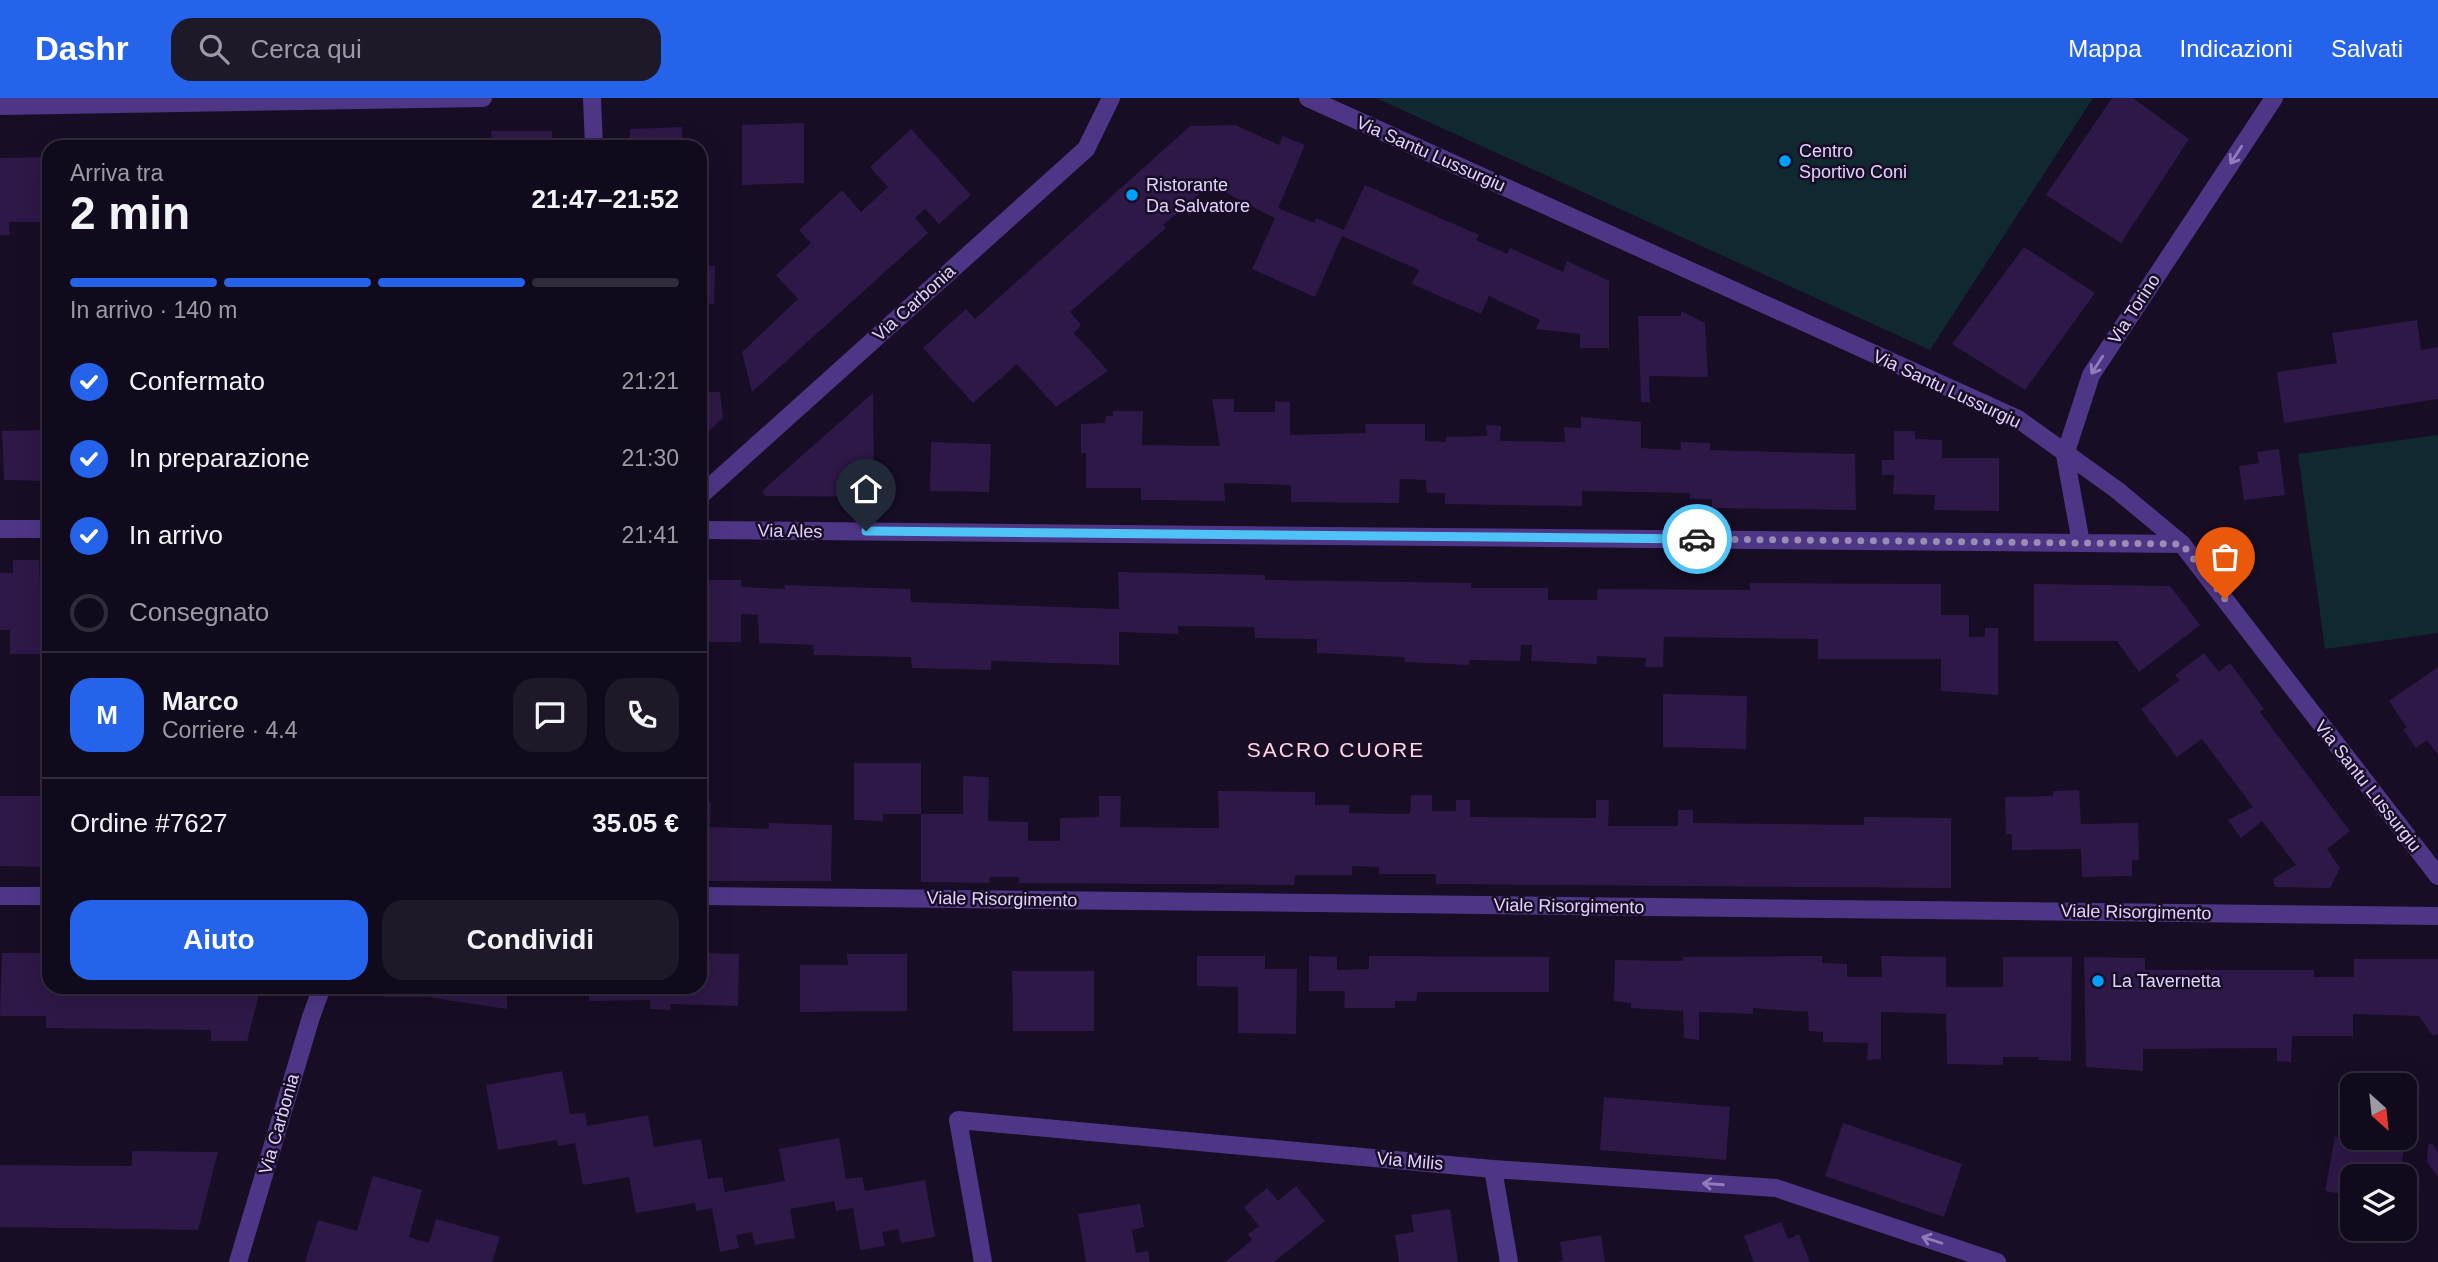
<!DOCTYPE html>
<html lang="it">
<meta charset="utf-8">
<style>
body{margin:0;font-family:Arial,sans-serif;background:#1e1829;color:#f1f3f6;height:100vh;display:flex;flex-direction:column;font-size:26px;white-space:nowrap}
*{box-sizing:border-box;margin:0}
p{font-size:23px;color:#9c9aa3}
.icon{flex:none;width:38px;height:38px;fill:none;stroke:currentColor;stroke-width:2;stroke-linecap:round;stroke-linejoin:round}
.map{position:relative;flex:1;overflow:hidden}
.sheet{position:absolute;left:42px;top:42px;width:665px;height:854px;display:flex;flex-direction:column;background:#110a1c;border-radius:21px;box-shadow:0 7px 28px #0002,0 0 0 2px #302b3b}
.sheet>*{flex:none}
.needle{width:46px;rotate:153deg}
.tools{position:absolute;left:2340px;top:975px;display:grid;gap:14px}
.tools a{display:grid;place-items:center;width:77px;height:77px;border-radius:14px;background:#110a1c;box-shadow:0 7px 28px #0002,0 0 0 2px #302b3b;font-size:35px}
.pin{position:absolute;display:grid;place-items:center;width:60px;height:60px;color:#fff;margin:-72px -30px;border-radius:50% 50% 50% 0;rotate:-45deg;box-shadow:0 0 7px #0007}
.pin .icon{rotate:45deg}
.courier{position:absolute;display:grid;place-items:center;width:70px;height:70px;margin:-35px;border:5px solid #4fc3f7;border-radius:50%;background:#fff;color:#222;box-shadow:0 2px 9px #0007}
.head em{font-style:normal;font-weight:800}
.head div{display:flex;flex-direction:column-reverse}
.head{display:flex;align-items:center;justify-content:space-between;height:119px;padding:0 28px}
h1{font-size:46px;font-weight:800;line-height:52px}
.bar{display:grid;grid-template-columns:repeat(4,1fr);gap:10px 7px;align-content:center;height:84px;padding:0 28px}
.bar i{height:9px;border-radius:5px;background:#302b3b}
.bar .current{background:#2563eb}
.bar p{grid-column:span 4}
.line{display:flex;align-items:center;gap:18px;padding:0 28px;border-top:2px solid #302b3b}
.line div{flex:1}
.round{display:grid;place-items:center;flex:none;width:74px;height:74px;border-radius:21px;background:#1e1829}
ol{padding:0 28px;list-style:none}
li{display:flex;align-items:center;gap:21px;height:77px}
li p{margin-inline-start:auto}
li .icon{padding:7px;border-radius:50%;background:#2563eb;color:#fff;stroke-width:4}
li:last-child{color:#9c9aa3}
li i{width:38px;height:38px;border:4px solid #302b3b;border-radius:50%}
.primary-button{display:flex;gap:14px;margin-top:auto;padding:14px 28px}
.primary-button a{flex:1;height:80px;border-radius:21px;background:#2563eb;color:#fff;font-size:28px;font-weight:800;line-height:80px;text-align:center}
.primary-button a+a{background:#1e1829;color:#f1f3f6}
header{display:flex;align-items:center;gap:42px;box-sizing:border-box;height:98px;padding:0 35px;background:#2563eb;color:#fff}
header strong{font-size:33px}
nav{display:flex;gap:38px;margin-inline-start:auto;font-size:24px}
.search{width:490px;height:63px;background:#1e1829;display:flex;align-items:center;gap:18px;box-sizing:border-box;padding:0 24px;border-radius:21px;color:#9c9aa3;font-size:26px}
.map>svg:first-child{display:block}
.green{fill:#10282f}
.building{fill:#2e1847}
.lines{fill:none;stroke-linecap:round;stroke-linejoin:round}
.minor{stroke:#4e3686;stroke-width:18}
.oneway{stroke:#917cbc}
.done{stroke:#9b8cb3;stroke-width:7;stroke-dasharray:0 12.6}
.route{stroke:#4fc3f7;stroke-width:9}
.poi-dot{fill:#00a1fc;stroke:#170d25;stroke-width:2.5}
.labels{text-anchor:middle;stroke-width:5;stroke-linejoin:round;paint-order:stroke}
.poi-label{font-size:18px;fill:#e2d1ff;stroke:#170d25;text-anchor:start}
.street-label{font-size:18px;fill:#e2d1ff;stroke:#170d25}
.quarter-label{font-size:21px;letter-spacing:2px;fill:#ffd3e3;stroke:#170d25}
</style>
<header>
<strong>Dashr</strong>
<div class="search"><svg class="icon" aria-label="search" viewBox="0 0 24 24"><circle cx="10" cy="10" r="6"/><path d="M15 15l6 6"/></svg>Cerca qui</div>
<nav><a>Mappa</a><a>Indicazioni</a><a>Salvati</a></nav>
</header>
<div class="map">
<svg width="2438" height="1164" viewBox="0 0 2438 1164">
<rect width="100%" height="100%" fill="#170d25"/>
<path class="green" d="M 1376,0 L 2093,0 L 1930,252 Z
M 2438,337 L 2438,535 L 2325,551 L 2298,356 Z"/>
<path class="building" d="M 2112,0 L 2133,0 L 2189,41 L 2121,145 L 2046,97 Z
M 804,25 L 804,85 L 742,87 L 742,27 Z
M 1235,27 L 1279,47 L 1283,38 L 1305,47 L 1278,110 L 1314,125 L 1316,120 L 1344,132 L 1365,87 L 1479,137 L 1476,142 L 1507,156 L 1510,150 L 1563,174 L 1567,163 L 1609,183 L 1609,250 L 1580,250 L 1580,236 L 1536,231 L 1540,222 L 1489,198 L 1481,216 L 1412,186 L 1419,172 L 1342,138 L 1315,199 L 1252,171 L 1275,120 L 1210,87 L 1163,127 L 1166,130 L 1070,214 L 1081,227 L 1074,235 L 1108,273 L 1056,309 L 1017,266 L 973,305 L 923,250 L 966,211 L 975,221 L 1190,28 Z
M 682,29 L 682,49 L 630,49 L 630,31 Z
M 911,31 L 971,97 L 939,126 L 925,111 L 915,120 L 928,135 L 752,294 L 742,254 L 798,201 L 776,177 L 811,145 L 799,132 L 842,92 L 861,114 L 888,89 L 870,69 Z
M 491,33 L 552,33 L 552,49 L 492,49 Z
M 303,42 L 303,49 L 267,49 L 267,43 Z
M 49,59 L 49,124 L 9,124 L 10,137 L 0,137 L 0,60 Z
M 2024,149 L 2095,195 L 2025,292 L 1952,246 Z
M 700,151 L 708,151 L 708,168 L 715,168 L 714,206 L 700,205 Z
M 1681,213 L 1705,225 L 1708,279 L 1649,278 L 1650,304 L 1641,304 L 1638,218 L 1681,218 Z
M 2417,222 L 2421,252 L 2438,249 L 2438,301 L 2284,325 L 2277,274 L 2337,265 L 2332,235 Z
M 700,294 L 720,294 L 723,320 L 706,336 L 704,308 L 700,307 Z
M 873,295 L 874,373 L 887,372 L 886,399 L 766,398 L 763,395 L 764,391 Z
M 1212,301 L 1234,301 L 1234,314 L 1275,314 L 1275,303 L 1290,304 L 1290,337 L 1366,335 L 1365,326 L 1425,326 L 1425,343 L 1446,344 L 1446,339 L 1487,338 L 1486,327 L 1501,328 L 1500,343 L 1565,344 L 1564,329 L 1581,330 L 1581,319 L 1641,324 L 1641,350 L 1681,352 L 1681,344 L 1710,345 L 1710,352 L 1855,356 L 1856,412 L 1712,410 L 1712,401 L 1690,401 L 1690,395 L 1582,393 L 1582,408 L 1445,406 L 1445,395 L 1427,395 L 1426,382 L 1400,381 L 1399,405 L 1291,404 L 1291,387 L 1224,385 L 1225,403 L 1141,402 L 1141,390 L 1086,390 L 1086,355 L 1081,355 L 1081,326 L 1105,325 L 1106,318 L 1113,318 L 1113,313 L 1143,313 L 1142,347 L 1220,348 Z
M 49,332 L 49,383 L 4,382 L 2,333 Z
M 1894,333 L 1915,333 L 1915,341 L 1942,342 L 1942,360 L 1999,360 L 1999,413 L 1934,412 L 1935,397 L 1893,396 L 1894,377 L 1882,377 L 1882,362 L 1894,362 Z
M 931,344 L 991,346 L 989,394 L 930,393 Z
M 2279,351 L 2285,397 L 2244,402 L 2239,368 L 2259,365 L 2257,354 Z
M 13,462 L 39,462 L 40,489 L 49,488 L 49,569 L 42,569 L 42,556 L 10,556 L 10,532 L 0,532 L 0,475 L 13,475 Z
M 1118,474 L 1265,477 L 1265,482 L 1471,485 L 1471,490 L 1548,490 L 1548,502 L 1597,502 L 1598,491 L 1750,492 L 1750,485 L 1941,486 L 1941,517 L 1969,517 L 1969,539 L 1985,539 L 1985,530 L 1998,530 L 1998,597 L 1941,593 L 1941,561 L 1818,561 L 1818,541 L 1664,539 L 1663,569 L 1645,569 L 1646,560 L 1597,558 L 1597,566 L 1531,563 L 1532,547 L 1521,547 L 1520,563 L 1470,562 L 1469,567 L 1405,564 L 1404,559 L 1317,555 L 1317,541 L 1255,540 L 1254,529 L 1178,528 L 1178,536 L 1119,534 L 1119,567 L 991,563 L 991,572 L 912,570 L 911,559 L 814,557 L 813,547 L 759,545 L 758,517 L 741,516 L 741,544 L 700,544 L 700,482 L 741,482 L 741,489 L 785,491 L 784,487 L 910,491 L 911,504 L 1119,511 Z
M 2034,486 L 2170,488 L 2200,527 L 2139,574 L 2117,543 L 2034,543 Z
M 2204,555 L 2219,574 L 2230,565 L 2264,611 L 2260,614 L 2350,733 L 2327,751 L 2340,770 L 2330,790 L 2275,789 L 2273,781 L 2296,767 L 2262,723 L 2241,740 L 2228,722 L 2253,709 L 2202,641 L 2177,659 L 2141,611 L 2180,582 L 2175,577 Z
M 2438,569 L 2438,657 L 2427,642 L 2416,650 L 2403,631 L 2407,630 L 2389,603 Z
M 1663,596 L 1747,598 L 1746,651 L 1663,649 Z
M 854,665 L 921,665 L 921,716 L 883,716 L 883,723 L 854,722 Z
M 963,678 L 989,679 L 988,723 L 1028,724 L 1028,743 L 1060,743 L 1060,720 L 1099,719 L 1099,698 L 1121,698 L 1120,729 L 1219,730 L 1218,693 L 1315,694 L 1315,707 L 1349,707 L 1349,715 L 1410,716 L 1411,697 L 1432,697 L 1432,713 L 1456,713 L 1456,702 L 1470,702 L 1470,719 L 1596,720 L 1596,702 L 1609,702 L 1608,728 L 1678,728 L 1678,712 L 1693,712 L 1693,725 L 1864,727 L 1864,719 L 1951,720 L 1951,790 L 1436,786 L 1436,776 L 1379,776 L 1379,769 L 1352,768 L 1352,777 L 1295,777 L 1294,787 L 1019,785 L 1019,779 L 990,779 L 989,785 L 921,784 L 921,716 L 963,716 Z
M 2079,692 L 2081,726 L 2138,725 L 2139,762 L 2132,762 L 2132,778 L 2082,779 L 2081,751 L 2012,752 L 2012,736 L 2006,736 L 2005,699 L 2053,698 L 2053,693 Z
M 0,698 L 49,698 L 49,769 L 0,768 Z
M 700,704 L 711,704 L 710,729 L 769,731 L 769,725 L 832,727 L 831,783 L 700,783 Z
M 2,855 L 49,855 L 49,889 L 261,889 L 247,943 L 211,943 L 211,932 L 46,930 L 46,918 L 0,918 Z
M 700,855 L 739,856 L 738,908 L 670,906 L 670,912 L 650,911 L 650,902 L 589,903 L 589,889 L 700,889 Z
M 847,856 L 907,856 L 907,913 L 800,914 L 800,867 L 848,867 Z
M 1197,858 L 1265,858 L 1265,871 L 1297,871 L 1296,936 L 1238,935 L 1238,889 L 1197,888 Z
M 1309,858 L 1337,859 L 1337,872 L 1369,871 L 1369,858 L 1549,859 L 1549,894 L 1417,894 L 1416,903 L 1395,903 L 1395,910 L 1344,910 L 1345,893 L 1309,893 Z
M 1822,858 L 1822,865 L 1847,866 L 1847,879 L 1882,879 L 1881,858 L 1946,859 L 1946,889 L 2003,889 L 2003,859 L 2072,859 L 2071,963 L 2038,962 L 2039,959 L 2003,959 L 2003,967 L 1947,966 L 1946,916 L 1881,914 L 1881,961 L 1867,962 L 1868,945 L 1823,944 L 1823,934 L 1809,933 L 1808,914 L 1753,910 L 1753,916 L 1699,914 L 1699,942 L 1684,940 L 1683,913 L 1631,910 L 1631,905 L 1614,903 L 1615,862 L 1683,863 L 1683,859 Z
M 2084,859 L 2145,860 L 2145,872 L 2314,872 L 2314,879 L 2354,879 L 2354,861 L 2438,861 L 2438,936 L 2433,938 L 2419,918 L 2353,916 L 2353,938 L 2292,938 L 2291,964 L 2277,963 L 2277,950 L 2143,951 L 2143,973 L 2086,969 Z
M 1012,873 L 1094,873 L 1094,933 L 1013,933 Z
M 383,889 L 507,889 L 507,911 L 427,899 L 383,899 Z
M 562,973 L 570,1016 L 585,1015 L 587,1028 L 648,1017 L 654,1049 L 701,1041 L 708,1081 L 722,1079 L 725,1094 L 785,1083 L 779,1051 L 839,1040 L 846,1081 L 862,1079 L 865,1093 L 925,1082 L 935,1139 L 901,1145 L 898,1131 L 882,1134 L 885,1148 L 860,1152 L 853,1110 L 836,1113 L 834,1103 L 790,1111 L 795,1140 L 755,1147 L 752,1134 L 736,1137 L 739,1150 L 720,1154 L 712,1110 L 696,1113 L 695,1105 L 636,1115 L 629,1079 L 583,1087 L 575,1045 L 558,1048 L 557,1042 L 498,1052 L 486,987 Z
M 1604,999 L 1730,1009 L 1726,1062 L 1600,1052 Z
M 1843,1025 L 1962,1066 L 1944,1119 L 1825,1078 Z
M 2335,1039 L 2404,1051 L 2399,1078 L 2352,1078 L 2352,1110 L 2344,1109 L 2346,1097 L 2325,1093 Z
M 2432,1045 L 2438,1054 L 2438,1079 L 2427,1064 L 2428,1047 Z
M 132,1053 L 218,1054 L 198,1132 L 0,1129 L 0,1067 L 132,1068 Z
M 373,1078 L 422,1092 L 409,1139 L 429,1145 L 436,1121 L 500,1139 L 492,1164 L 305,1164 L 318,1122 L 357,1133 Z
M 2404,1087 L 2411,1089 L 2406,1114 L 2404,1114 Z
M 1296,1088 L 1325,1123 L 1274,1164 L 1225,1164 L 1252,1142 L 1248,1136 L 1259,1128 L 1244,1109 L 1267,1090 L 1278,1103 Z
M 1140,1106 L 1144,1129 L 1132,1132 L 1136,1155 L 1148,1153 L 1150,1164 L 1086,1164 L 1078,1116 Z
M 1450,1111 L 1458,1164 L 1399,1164 L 1395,1137 L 1414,1134 L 1411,1117 Z
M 1781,1124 L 1788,1141 L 1799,1136 L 1810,1164 L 1754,1164 L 1744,1138 Z
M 1601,1137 L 1605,1164 L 1558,1164 L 1563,1162 L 1560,1144 Z"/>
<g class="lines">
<path class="minor" d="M 592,0 L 594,49
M 1308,0 L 2018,321 L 2117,392 L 2182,446 L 2438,778
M 0,8 L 483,0
M 700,398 L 1086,51 L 1111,0
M 0,431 L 49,431
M 700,432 L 2182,446
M 2081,445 L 2065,357 L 2091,277 L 2274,0
M 0,798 L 49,798
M 700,798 L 2438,818
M 1493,1071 L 1509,1164
M 238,1164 L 311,919 L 322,889
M 983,1164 L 958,1022 L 1493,1071 L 1776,1090 L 1997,1164"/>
</g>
<defs><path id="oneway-shaft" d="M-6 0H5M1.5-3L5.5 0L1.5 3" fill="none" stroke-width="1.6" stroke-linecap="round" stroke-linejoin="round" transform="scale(1.75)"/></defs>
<g class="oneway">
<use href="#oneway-shaft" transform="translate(2236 57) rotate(123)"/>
<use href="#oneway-shaft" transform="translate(2097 267) rotate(123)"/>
<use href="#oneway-shaft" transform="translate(1713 1086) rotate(-176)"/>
<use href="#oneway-shaft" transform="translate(1932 1142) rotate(-162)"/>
</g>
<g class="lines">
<path class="done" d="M 1697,441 L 2182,446 L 2225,501"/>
<path class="route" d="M 866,433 L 1697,441"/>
</g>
<g class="poi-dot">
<circle cx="1785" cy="63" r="7"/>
<circle cx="1132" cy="97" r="7"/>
<circle cx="2098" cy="883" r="7"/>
</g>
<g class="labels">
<g class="poi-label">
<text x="1799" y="59">Centro<tspan x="1799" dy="21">Sportivo Coni</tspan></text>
<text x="1146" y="93">Ristorante<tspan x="1146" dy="21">Da Salvatore</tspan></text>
<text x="2112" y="889">La Tavernetta</text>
</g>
<g class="street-label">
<text transform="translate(1431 56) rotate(24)" y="6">Via Santu Lussurgiu</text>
<text transform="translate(914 205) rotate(-42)" y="6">Via Carbonia</text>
<text transform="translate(2134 211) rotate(-57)" y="6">Via Torino</text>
<text transform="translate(1947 291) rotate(25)" y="6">Via Santu Lussurgiu</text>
<text transform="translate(790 433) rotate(1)" y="6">Via Ales</text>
<text transform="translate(2368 688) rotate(52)" y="6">Via Santu Lussurgiu</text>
<text transform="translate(1002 801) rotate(1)" y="6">Viale Risorgimento</text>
<text transform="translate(1569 808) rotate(1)" y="6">Viale Risorgimento</text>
<text transform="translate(2136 814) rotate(1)" y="6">Viale Risorgimento</text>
<text transform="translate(279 1026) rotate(-74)" y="6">Via Carbonia</text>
<text transform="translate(1410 1063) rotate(5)" y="6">Via Milis</text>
</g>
<g class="quarter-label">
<text x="1336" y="659">SACRO CUORE</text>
</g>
</g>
</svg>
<div class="tools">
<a><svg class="needle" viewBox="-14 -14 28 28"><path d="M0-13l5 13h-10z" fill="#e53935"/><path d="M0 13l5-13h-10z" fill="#9c9aa3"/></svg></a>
<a><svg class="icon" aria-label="layers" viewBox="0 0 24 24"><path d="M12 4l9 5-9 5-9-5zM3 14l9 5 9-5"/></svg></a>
</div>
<div class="pin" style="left:2225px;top:501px;background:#ea580c"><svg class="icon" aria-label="bag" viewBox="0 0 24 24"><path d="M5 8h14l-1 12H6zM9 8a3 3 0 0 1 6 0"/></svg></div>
<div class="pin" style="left:866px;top:433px;background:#1f2937"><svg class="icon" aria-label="home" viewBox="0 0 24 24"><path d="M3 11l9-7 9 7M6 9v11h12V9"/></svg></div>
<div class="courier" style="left:1697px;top:441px"><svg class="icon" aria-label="car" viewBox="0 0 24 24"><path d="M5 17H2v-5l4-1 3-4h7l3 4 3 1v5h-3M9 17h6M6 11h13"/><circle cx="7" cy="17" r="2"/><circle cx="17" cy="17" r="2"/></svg></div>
<section class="sheet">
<div class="head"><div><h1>2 min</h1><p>Arriva tra</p></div><em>21:47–21:52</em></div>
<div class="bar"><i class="current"></i><i class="current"></i><i class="current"></i><i></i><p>In arrivo · 140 m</p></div>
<ol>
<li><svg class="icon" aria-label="check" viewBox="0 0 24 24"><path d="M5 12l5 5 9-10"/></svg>Confermato<p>21:21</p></li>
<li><svg class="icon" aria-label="check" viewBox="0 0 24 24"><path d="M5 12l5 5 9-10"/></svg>In preparazione<p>21:30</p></li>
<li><svg class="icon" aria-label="check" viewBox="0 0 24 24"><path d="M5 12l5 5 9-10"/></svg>In arrivo<p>21:41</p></li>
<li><i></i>Consegnato</li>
</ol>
<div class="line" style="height:126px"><b class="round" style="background:#2563eb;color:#fff">M</b><div><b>Marco</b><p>Corriere · 4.4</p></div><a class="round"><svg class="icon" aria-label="chat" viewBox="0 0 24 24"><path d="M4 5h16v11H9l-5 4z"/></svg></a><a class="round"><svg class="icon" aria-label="phone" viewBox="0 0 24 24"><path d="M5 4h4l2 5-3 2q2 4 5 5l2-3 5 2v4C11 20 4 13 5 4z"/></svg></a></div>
<div class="line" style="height:91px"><div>Ordine #7627</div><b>35.05 €</b></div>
<div class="primary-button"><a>Aiuto</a><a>Condividi</a></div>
</section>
</div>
